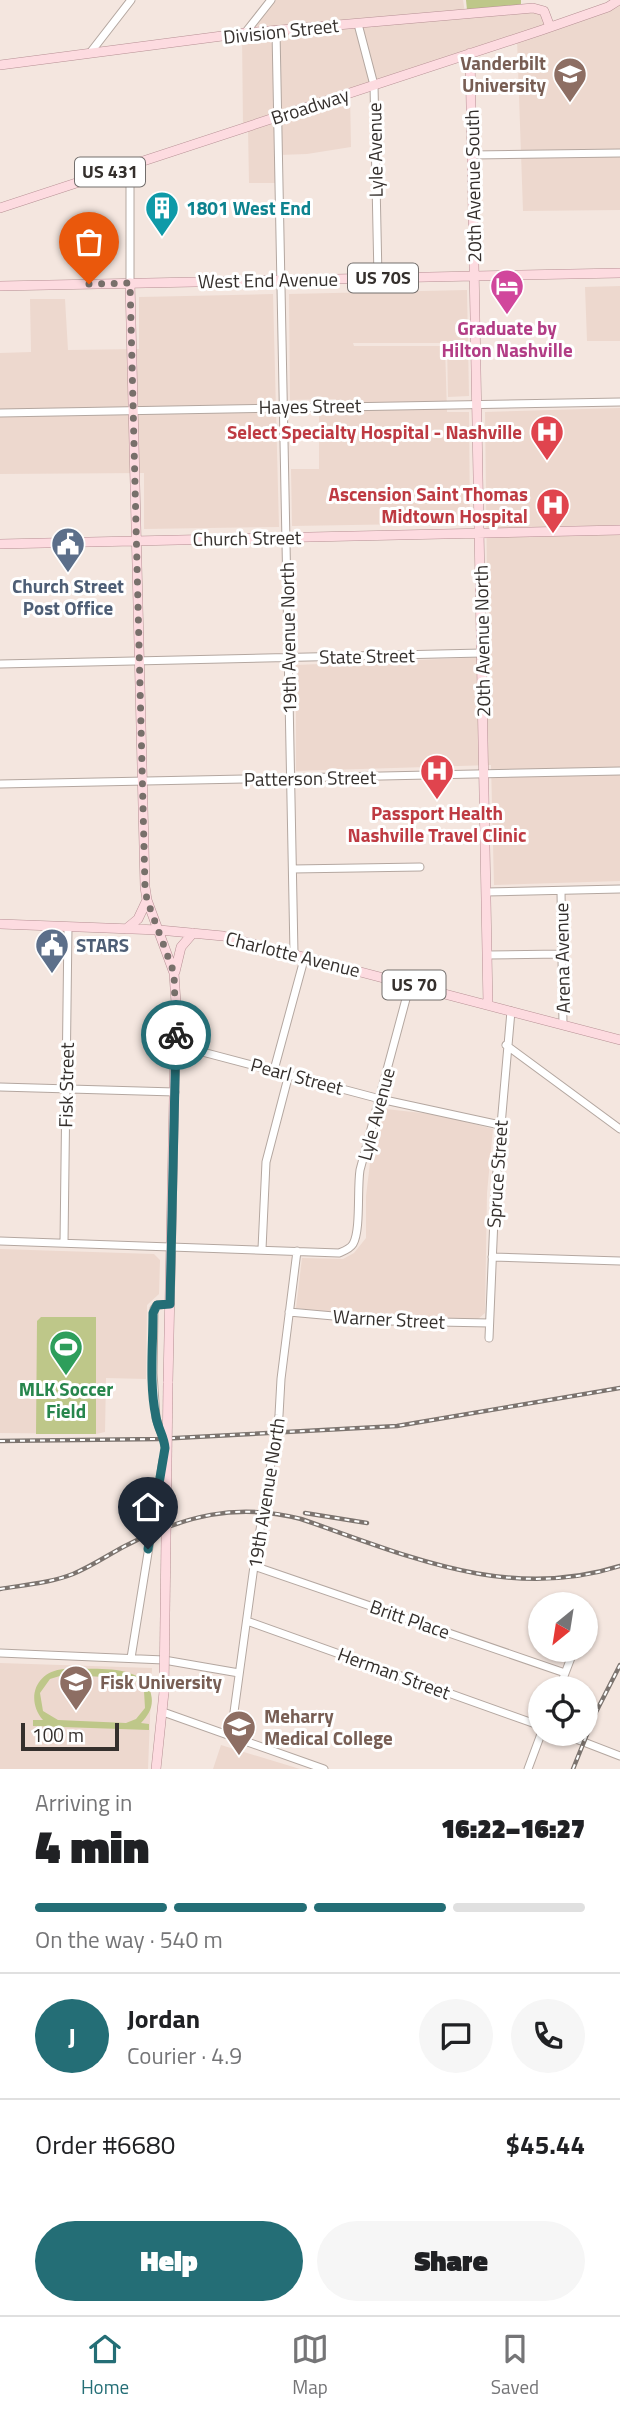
<!DOCTYPE html>
<meta charset="utf-8">
<style>
body{margin:0;font-family:"Titillium Web",sans-serif;background:#f6f6f6;color:#202124;height:100vh;display:flex;flex-direction:column;font-size:26px;white-space:nowrap}
*{box-sizing:border-box;margin:0}
p{font-size:23px;color:#757577}
.icon{flex:none;width:38px;height:38px;fill:none;stroke:currentColor;stroke-width:2;stroke-linecap:round;stroke-linejoin:round}
.map{position:relative;height:1769px;overflow:hidden}
.sheet{display:flex;flex-direction:column;background:#fff;flex:1}
.sheet>*{flex:none}
.needle{width:46px;rotate:210deg}
.tools{position:absolute;left:528px;top:1592px;display:grid;gap:14px}
.tools a{display:grid;place-items:center;width:70px;height:70px;border-radius:50%;background:#fff;box-shadow:0 2px 5px #0004;font-size:35px}
.scale{position:absolute;left:21px;bottom:18px;width:98px;box-sizing:border-box;padding-left:7px;border:4px solid #35302d;border-top:0;font-size:19px;line-height:24px;white-space:nowrap;color:#35302d;-webkit-text-stroke:5px #fff;paint-order:stroke}
.pin{position:absolute;display:grid;place-items:center;width:60px;height:60px;color:#fff;margin:-72px -30px;border-radius:50% 50% 50% 0;rotate:-45deg;box-shadow:0 0 7px #0007}
.pin .icon{rotate:45deg}
.courier{position:absolute;display:grid;place-items:center;width:70px;height:70px;margin:-35px;border:5px solid #246e76;border-radius:50%;background:#fff;color:#222;box-shadow:0 2px 9px #0007}
.headline em{font-style:normal;font-weight:800}
.headline div{display:flex;flex-direction:column-reverse}
.headline{display:flex;align-items:center;justify-content:space-between;height:119px;padding:0 35px}
h1{font-size:46px;font-weight:800;line-height:52px}
.bar{display:grid;grid-template-columns:repeat(4,1fr);gap:10px 7px;align-content:center;height:84px;padding:0 35px}
.bar i{height:9px;border-radius:5px;background:#e0e0e0}
.bar .on{background:#246e76}
.bar p{grid-column:span 4}
.line{display:flex;align-items:center;gap:18px;padding:0 35px;border-top:2px solid #e0e0e0}
.line div{flex:1}
.round{display:grid;place-items:center;flex:none;width:74px;height:74px;border-radius:37px;background:#f6f6f6}
.primary-button{display:flex;gap:14px;margin-top:auto;padding:14px 35px}
.primary-button a{flex:1;height:80px;border-radius:42px;background:#246e76;color:#fff;font-size:28px;font-weight:800;line-height:80px;text-align:center}
.primary-button a+a{background:#f6f6f6;color:#202124}
.tab-bar{display:flex;justify-content:space-around;align-items:center;height:98px;border-top:2px solid #e0e0e0;background:#fff;font-size:19px;color:#757577}
.tab-bar a{display:grid;justify-items:center;gap:4px}
.tab-bar .on{color:#246e76}
.map>svg:first-child{display:block}
.built{fill:#edd8ce}
.green{fill:#bec789;fill-rule:evenodd}
.lines{fill:none;stroke-linecap:round;stroke-linejoin:round}
.minor-casing{stroke:#b4a7a0;stroke-width:9}
.major-casing{stroke:#b69094;stroke-width:10}
.minor{stroke:#fff;stroke-width:7}
.major{stroke:#fddbe0;stroke-width:9}
.rail-casing{stroke:#7c746f;stroke-width:4.5}
.rail{stroke:#fff;stroke-width:2;stroke-dasharray:5;stroke-linecap:butt}
.major-bridge-casing{stroke:#b69094;stroke-width:10;stroke-linecap:butt}
.major-bridge{stroke:#fddbe0;stroke-width:9}
.done{stroke:#78706b;stroke-width:7;stroke-dasharray:0 12.6}
.route{stroke:#246e76;stroke-width:9}
.labels{text-anchor:middle;stroke-width:6;stroke-linejoin:round;paint-order:stroke}
.shield{fill:#fff;stroke:#726e6c;stroke-width:2}
.shield-label{font-size:18px;font-weight:bold;fill:#35302d}
.street-label{font-size:19px;fill:#35302d;stroke:#fff}
.education-label{font-size:19px;font-weight:bold;fill:#785e54;stroke:#fff;text-anchor:start}
.culture-label{font-size:19px;font-weight:bold;fill:#0d838f;stroke:#fff;text-anchor:start}
.hotel-label{font-size:19px;font-weight:bold;fill:#b23c85;stroke:#fff}
.health-label{font-size:19px;font-weight:bold;fill:#be3a42;stroke:#fff;text-anchor:end}
.service-label{font-size:19px;font-weight:bold;fill:#4e5e75;stroke:#fff}
.leisure-label{font-size:19px;font-weight:bold;fill:#27864d;stroke:#fff}
</style>
<div class="map">
<svg width="620" height="1769" viewBox="0 0 620 1769">
<rect width="100%" height="100%" fill="#f4e6df"/>
<path class="built" d="M 271,0 L 463,0 L 465,13 L 540,8 L 551,28 L 620,2 L 620,210 L 523,211 L 517,39 L 350,92 L 351,147 L 307,154 L 279,155 L 279,183 L 249,183 L 248,127 L 243,127 L 242,34 Z
M 620,286 L 620,341 L 587,341 L 585,287 Z
M 467,290 L 469,396 L 448,397 L 447,343 L 353,343 L 354,346 L 445,346 L 447,412 L 469,412 L 470,523 L 292,526 L 291,469 L 319,469 L 319,415 L 337,414 L 336,399 L 290,400 L 289,294 Z
M 273,294 L 279,527 L 144,529 L 144,473 L 0,474 L 0,353 L 31,352 L 30,299 L 65,299 L 68,350 L 139,349 L 139,297 Z
M 620,408 L 620,881 L 494,885 L 491,765 L 296,771 L 296,665 L 488,657 L 485,412 Z
M 386,1109 L 440,1115 L 493,1129 L 487,1193 L 485,1313 L 478,1319 L 339,1314 L 296,1308 L 302,1258 L 343,1259 L 354,1253 L 366,1238 L 366,1196 L 370,1163 Z
M 0,1249 L 154,1254 L 160,1260 L 159,1294 L 147,1305 L 146,1379 L 106,1378 L 105,1432 L 96,1434 L 0,1433 Z
M 0,1663 L 152,1668 L 148,1769 L 0,1769 Z
M 221,1745 L 300,1769 L 301,1769 L 213,1769 Z"/>
<path class="green" d="M 466,0 L 521,0 L 521,5 L 467,10 Z
M 41,1317 L 96,1317 L 96,1434 L 36,1434 L 37,1321 Z
M 64,1669 C 89,1670 144,1662 151,1694 C 154,1706 149,1715 141,1723 L 149,1724 L 149,1730 L 33,1726 L 33,1720 L 43,1720 C 25,1699 36,1671 64,1669 ZM 63,1675 L 127,1678 L 137,1682 L 144,1691 L 145,1708 L 136,1719 L 126,1723 L 58,1720 L 43,1711 L 40,1693 L 50,1679 Z"/>
<g class="lines">
<g class="minor-casing">
<path id="minor" d="M 358,24 L 374,85 L 378,278
M 276,31 L 294,953
M 245,33 L 271,0
M 90,53 L 131,0
M 472,155 L 620,153
M 127,166 L 130,172 L 130,283
M 0,413 L 620,402
M 0,664 L 482,653
M 0,784 L 620,771
M 293,869 L 420,867
M 561,891 L 563,1025
M 486,892 L 620,889
M 488,955 L 562,954
M 176,1045 L 380,1099 L 500,1125
M 506,1045 L 620,1129
M 274,1070 L 305,956
M 0,1087 L 175,1092
M 0,1241 L 339,1253 C 344,1251 350,1249 353,1244 C 361,1230 357,1189 360,1170 L 410,984
M 64,1243 L 68,927
M 262,1249 L 266,1162 L 289,1074
M 492,1257 L 620,1261
M 289,1312 L 389,1321 L 489,1323
M 489,1338 L 495,1194 L 511,1011
M 164,1441 L 156,1418 L 153,1373 L 154,1309 L 157,1305 L 170,1304
M 254,1566 L 565,1673
M 586,1620 L 587,1619
M 247,1621 L 541,1726
M 0,1653 L 164,1660 L 239,1673
M 131,1658 L 163,1460
M 559,1689 L 574,1650
M 163,1712 L 324,1769
M 231,1734 L 254,1566 L 279,1415 L 281,1379 L 297,1251
M 563,1734 L 620,1756
M 528,1769 L 541,1734"/>
</g>
<g class="major-casing">
<path id="major" d="M 470,53 L 488,1005
M 0,65 L 245,33 L 533,8 L 544,11 L 550,27
M 0,208 L 542,30 L 608,7 L 619,0
M 130,283 L 145,887 L 147,900 L 174,973 L 176,1003 L 168,1383
M 0,286 L 620,273
M 0,544 L 620,530
M 0,924 L 159,930 L 223,936 L 620,1040
M 126,929 L 138,919 L 147,900
M 175,972 L 181,947 L 193,933
M 156,1769 L 164,1692"/>
</g>
<use href="#minor" class="minor"/>
<use href="#major" class="major"/>
<g class="rail-casing">
<path id="rail" d="M 0,1441 L 158,1439 L 397,1426 L 620,1388
M 305,1513 L 367,1523
M 0,1589 C 24,1585 50,1583 73,1574 C 92,1566 108,1555 125,1546 C 184,1516 236,1502 301,1519 C 406,1555 507,1602 620,1566
M 573,1769 L 596,1712 L 620,1665"/>
</g>
<use href="#rail" class="rail"/>
<g class="major-bridge-casing">
<path id="major-bridge" d="M 164,1692 L 168,1383"/>
</g>
<use href="#major-bridge" class="major-bridge"/>
</g>
<g class="lines">
<path class="done" d="M 89,284 L 130,283 L 145,887 L 147,900 L 174,973 L 176,1035"/>
<path class="route" d="M 148,1549 L 165,1448 C 164,1436 158,1429 156,1417 C 149,1384 153,1347 153,1313 L 157,1305 L 170,1304 L 176,1035"/>
</g>
<defs>
<g id="university-pin" transform="scale(1.75)"><path d="M0 17L-7.5 6A9.5 9.5 0 1 1 7.5 6Z" fill="#8d6e63" stroke="#fff"/><path d="M0-5L7-2L0 1L-7-2ZM-4 1L0 2.5L4 1V4Q0 6-4 4Z" fill="#fff"/></g>
<g id="building-pin" transform="scale(1.75)"><path d="M0 17L-7.5 6A9.5 9.5 0 1 1 7.5 6Z" fill="#0f9aa8" stroke="#fff"/><path d="M-4-6H4V6H1V3H-1V6H-4ZM-2.5-4.3h1.7v1.8h-1.7ZM.8-4.3h1.7v1.8H.8ZM-2.5-1h1.7V.8h-1.7ZM.8-1h1.7V.8H.8Z" fill="#fff"/></g>
<g id="hotel-pin" transform="scale(1.75)"><path d="M0 17L-7.5 6A9.5 9.5 0 1 1 7.5 6Z" fill="#d1479c" stroke="#fff"/><path d="M-6-4.5h1.5V1H6V5H4.5V3h-9V5H-6ZM-4 0a1.8 1.8 0 1 1 3.6 0ZM.5 0V-2.5h3Q6-2.5 6 0Z" fill="#fff"/></g>
<g id="hospital-pin" transform="scale(1.75)"><path d="M0 17L-7.5 6A9.5 9.5 0 1 1 7.5 6Z" fill="#e0444e" stroke="#fff"/><path d="M-5-5h3v3.5h4V-5h3V5h-3V1.5h-4V5h-3Z" fill="#fff"/></g>
<g id="civic-pin" transform="scale(1.75)"><path d="M0 17L-7.5 6A9.5 9.5 0 1 1 7.5 6Z" fill="#5c6f8a" stroke="#fff"/><path d="M-.6-6.5H3V-4.5H.6V-3L4-1V1h2V6H-6V1h2V-1L-.6-3ZM-1.2 2.5V6h2.4V2.5Z" fill="#fff"/></g>
<g id="stadium-pin" transform="scale(1.75)"><path d="M0 17L-7.5 6A9.5 9.5 0 1 1 7.5 6Z" fill="#2e9e5b" stroke="#fff"/><path d="M0-5a6.5 5 0 1 0 0 10a6.5 5 0 1 0 0-10ZM-3.5-1.8h7v3.6h-7Z" fill="#fff"/></g>
</defs>
<g fill-rule="evenodd">
<use href="#university-pin" x="570" y="74"/>
<use href="#building-pin" x="162" y="208"/>
<use href="#hotel-pin" x="507" y="286"/>
<use href="#hospital-pin" x="547" y="432"/>
<use href="#hospital-pin" x="553" y="505"/>
<use href="#civic-pin" x="68" y="544"/>
<use href="#hospital-pin" x="437" y="771"/>
<use href="#civic-pin" x="52" y="945"/>
<use href="#stadium-pin" x="66" y="1347"/>
<use href="#university-pin" x="76" y="1682"/>
<use href="#university-pin" x="239" y="1727"/>
</g>
<g class="labels">
<g class="shield">
<rect x="75" y="157.5" width="70" height="29" rx="5"/>
<rect x="348" y="263.5" width="70" height="29" rx="5"/>
<rect x="382.5" y="970.5" width="63" height="29" rx="5"/>
</g>
<g class="shield-label">
<text x="110" y="178">US 431</text>
<text x="383" y="284">US 70S</text>
<text x="414" y="991">US 70</text>
</g>
<g class="street-label">
<text transform="translate(281 31) rotate(-6)" y="7">Division Street</text>
<text transform="translate(310 106) rotate(-18)" y="7">Broadway</text>
<text transform="translate(375 150) rotate(-91)" y="7">Lyle Avenue</text>
<text transform="translate(473 186) rotate(-91)" y="7">20th Avenue South</text>
<text transform="translate(268 280) rotate(-1)" y="7">West End Avenue</text>
<text transform="translate(310 406) rotate(-1)" y="7">Hayes Street</text>
<text transform="translate(247 538) rotate(-1)" y="7">Church Street</text>
<text transform="translate(288 638) rotate(-91)" y="7">19th Avenue North</text>
<text transform="translate(482 641) rotate(-91)" y="7">20th Avenue North</text>
<text transform="translate(367 656) rotate(-1)" y="7">State Street</text>
<text transform="translate(310 778) rotate(-1)" y="7">Patterson Street</text>
<text transform="translate(293 954) rotate(14)" y="7">Charlotte Avenue</text>
<text transform="translate(562 958) rotate(-91)" y="7">Arena Avenue</text>
<text transform="translate(297 1076) rotate(15)" y="7">Pearl Street</text>
<text transform="translate(66 1085) rotate(-89)" y="7">Fisk Street</text>
<text transform="translate(376 1114) rotate(-75)" y="7">Lyle Avenue</text>
<text transform="translate(497 1174) rotate(-86)" y="7">Spruce Street</text>
<text transform="translate(389 1319) rotate(3)" y="7">Warner Street</text>
<text transform="translate(266 1493) rotate(-81)" y="7">19th Avenue North</text>
<text transform="translate(410 1619) rotate(19)" y="7">Britt Place</text>
<text transform="translate(394 1673) rotate(20)" y="7">Herman Street</text>
</g>
<g class="education-label">
<text x="546" y="70" text-anchor="end">Vanderbilt<tspan x="546" dy="22">University</tspan></text>
<text x="100" y="1689">Fisk University</text>
<text x="264" y="1723">Meharry<tspan x="264" dy="22">Medical College</tspan></text>
</g>
<g class="culture-label">
<text x="186" y="215">1801 West End</text>
</g>
<g class="hotel-label">
<text x="507" y="335">Graduate by<tspan x="507" dy="22">Hilton Nashville</tspan></text>
</g>
<g class="health-label">
<text x="522" y="439">Select Specialty Hospital - Nashville</text>
<text x="528" y="501">Ascension Saint Thomas<tspan x="528" dy="22">Midtown Hospital</tspan></text>
<text x="437" y="820" text-anchor="middle">Passport Health<tspan x="437" dy="22">Nashville Travel Clinic</tspan></text>
</g>
<g class="service-label">
<text x="68" y="593">Church Street<tspan x="68" dy="22">Post Office</tspan></text>
<text x="76" y="952" text-anchor="start">STARS</text>
</g>
<g class="leisure-label">
<text x="66" y="1396">MLK Soccer<tspan x="66" dy="22">Field</tspan></text>
</g>
</g>
</svg>
<div class="tools">
<a><svg class="needle" viewBox="-14 -14 28 28"><path d="M0-13l5 13h-10z" fill="#e53935"/><path d="M0 13l5-13h-10z" fill="#757577"/></svg></a>
<a><svg class="icon" aria-label="locate" viewBox="0 0 24 24"><circle cx="12" cy="12" r="6"/><path d="M12 2v4M12 18v4M2 12h4M18 12h4"/></svg></a>
</div>
<div class="scale">100 m</div>
<div class="pin" style="left:89px;top:284px;background:#ea580c"><svg class="icon" aria-label="bag" viewBox="0 0 24 24"><path d="M5 8h14l-1 12H6zM9 8a3 3 0 0 1 6 0"/></svg></div>
<div class="pin" style="left:148px;top:1549px;background:#1f2937"><svg class="icon" aria-label="home" viewBox="0 0 24 24"><path d="M3 11l9-7 9 7M6 9v11h12V9"/></svg></div>
<div class="courier" style="left:176px;top:1035px"><svg class="icon" aria-label="bike" viewBox="0 0 24 24"><circle cx="6" cy="16" r="4"/><circle cx="18" cy="16" r="4"/><path d="M6 16l4-8h5l3 8M10 8l3 8H6M13 5h3"/></svg></div>
</div>
<section class="sheet">
<div class="headline"><div><h1>4 min</h1><p>Arriving in</p></div><em>16:22–16:27</em></div>
<div class="bar"><i class="on"></i><i class="on"></i><i class="on"></i><i></i><p>On the way · 540 m</p></div>
<div class="line" style="height:126px"><b class="round" style="background:#246e76;color:#fff">J</b><div><b>Jordan</b><p>Courier · 4.9</p></div><a class="round"><svg class="icon" aria-label="chat" viewBox="0 0 24 24"><path d="M4 5h16v11H9l-5 4z"/></svg></a><a class="round"><svg class="icon" aria-label="phone" viewBox="0 0 24 24"><path d="M5 4h4l2 5-3 2q2 4 5 5l2-3 5 2v4C11 20 4 13 5 4z"/></svg></a></div>
<div class="line" style="height:91px"><div>Order #6680</div><b>$45.44</b></div>
<div class="primary-button"><a>Help</a><a>Share</a></div>
</section>
<nav class="tab-bar">
<a class="on"><svg class="icon" aria-label="home" viewBox="0 0 24 24"><path d="M3 11l9-7 9 7M6 9v11h12V9"/></svg>Home</a>
<a><svg class="icon" aria-label="map" viewBox="0 0 24 24"><path d="M3 6l6-2 6 2 6-2v14l-6 2-6-2-6 2zM9 4v14M15 6v14"/></svg>Map</a>
<a><svg class="icon" aria-label="saved" viewBox="0 0 24 24"><path d="M7 4h10v16l-5-4-5 4z"/></svg>Saved</a>
</nav>
